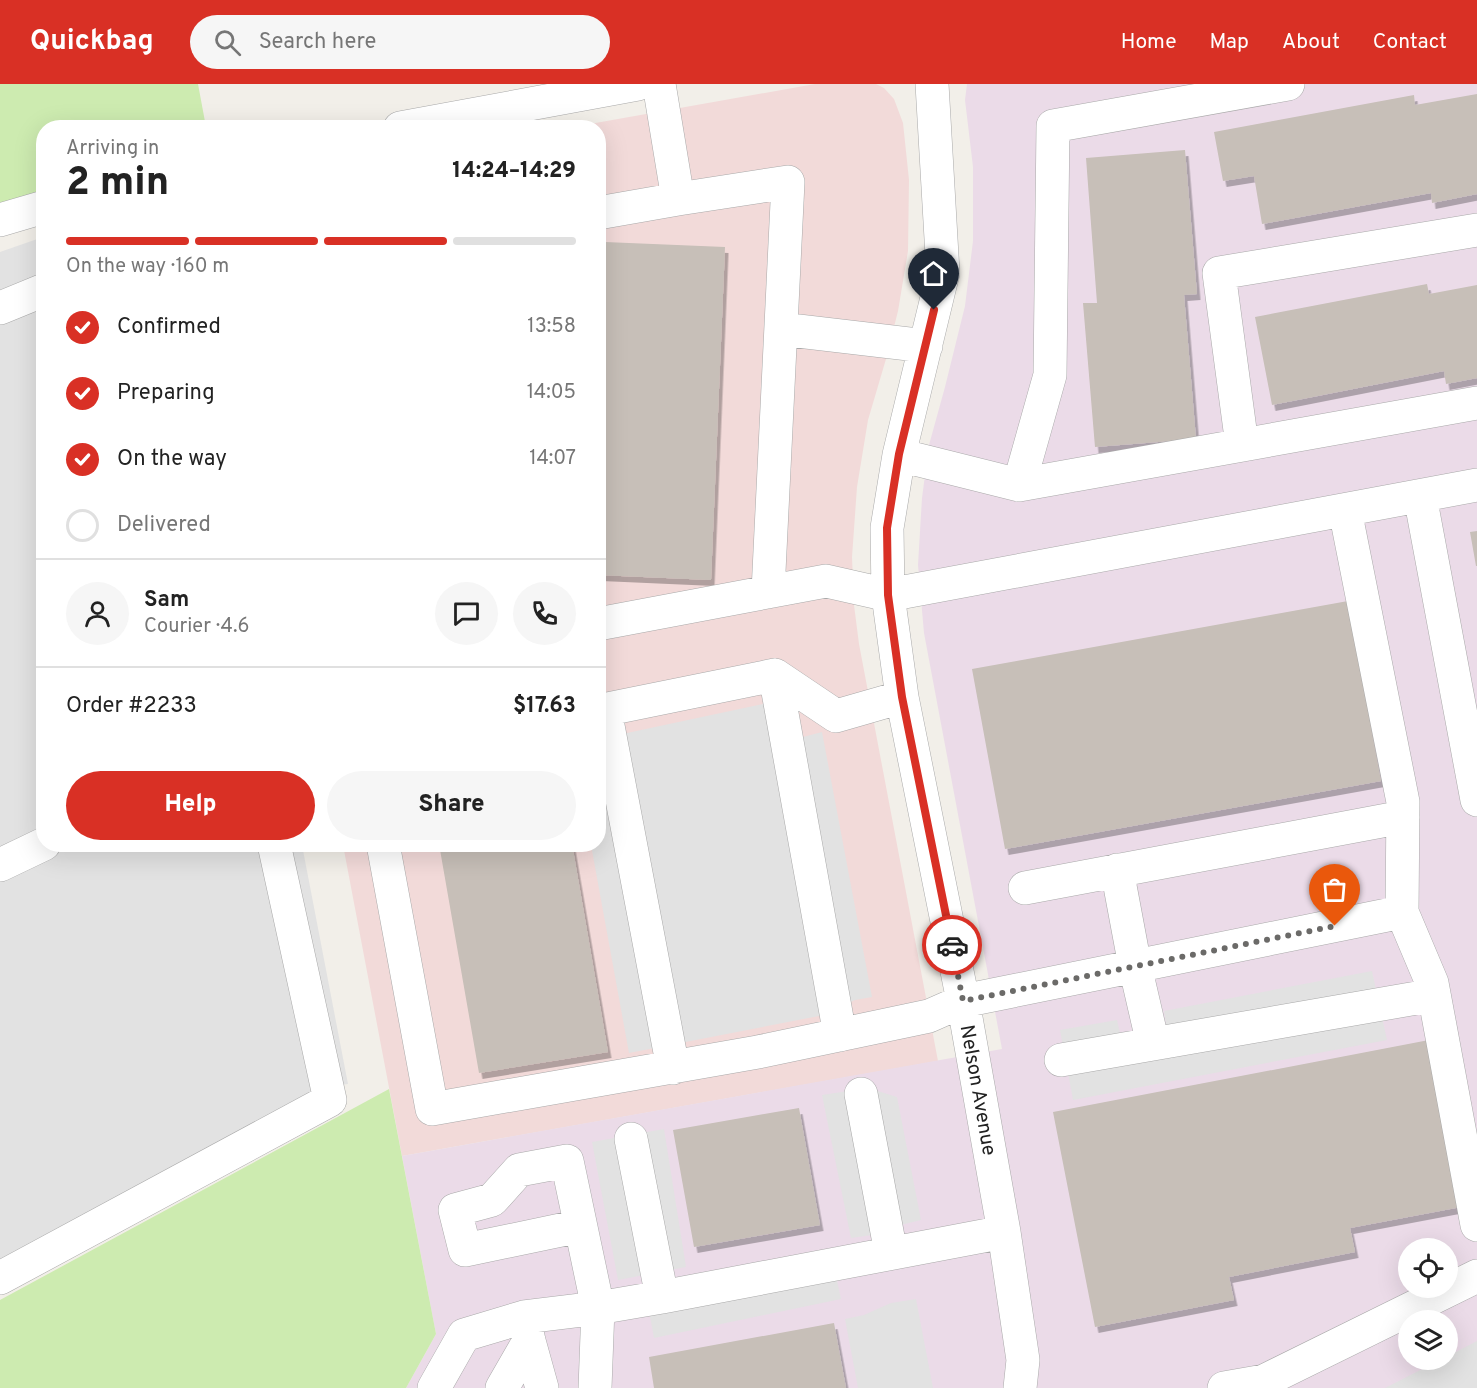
<!DOCTYPE html>
<meta charset="utf-8">
<style>
body{margin:0;font-family:Overpass,sans-serif;background:#f6f6f6;color:#222;height:100vh;display:flex;flex-direction:column;font-size:22px;white-space:nowrap}
*{box-sizing:border-box;margin:0}
p{font-size:20px;color:#767676}
.icon{flex:none;width:33px;height:33px;fill:none;stroke:currentColor;stroke-width:2;stroke-linecap:round;stroke-linejoin:round}
.map{position:relative;flex:1;overflow:hidden}
.side{position:absolute;left:36px;top:36px;width:570px;height:732px;display:flex;flex-direction:column;background:#fff;border-radius:24px;box-shadow:0 6px 24px #0002}
.side>*{flex:none}
.controls{position:absolute;left:1398px;top:1154px;display:grid;gap:12px}
.controls a{display:grid;place-items:center;width:60px;height:60px;border-radius:50%;background:#fff;box-shadow:0 6px 24px #0002;font-size:30px}
.pin{position:absolute;display:grid;place-items:center;width:51px;height:51px;color:#fff;margin:-62px -26px;border-radius:50% 50% 50% 0;rotate:-45deg;box-shadow:0 0 6px #0007}
.pin .icon{rotate:45deg}
.courier{position:absolute;display:grid;place-items:center;width:60px;height:60px;margin:-30px;border:4px solid #d93025;border-radius:50%;background:#fff;color:#222;box-shadow:0 2px 8px #0007}
.headline em{font-style:normal;font-weight:800}
.headline div{display:flex;flex-direction:column-reverse}
.headline{display:flex;align-items:center;justify-content:space-between;height:102px;padding:0 30px}
h1{font-size:39px;font-weight:800;line-height:45px}
.bar{display:grid;grid-template-columns:repeat(4,1fr);gap:9px 6px;align-content:center;height:72px;padding:0 30px}
.bar i{height:8px;border-radius:4px;background:#e0e0e0}
.bar .active{background:#d93025}
.bar p{grid-column:span 4}
.line{display:flex;align-items:center;gap:15px;padding:0 30px;border-top:2px solid #e0e0e0}
.line div{flex:1}
.round{display:grid;place-items:center;flex:none;width:63px;height:63px;border-radius:32px;background:#f6f6f6}
ol{padding:0 30px;list-style:none}
li{display:flex;align-items:center;gap:18px;height:66px}
li p{margin-inline-start:auto}
li .icon{padding:6px;border-radius:50%;background:#d93025;color:#fff;stroke-width:4}
li:last-child{color:#767676}
li i{width:33px;height:33px;border:3px solid #e0e0e0;border-radius:50%}
.action{display:flex;gap:12px;margin-top:auto;padding:12px 30px}
.action a{flex:1;height:69px;border-radius:36px;background:#d93025;color:#fff;font-size:24px;font-weight:800;line-height:69px;text-align:center}
.action a+a{background:#f6f6f6;color:#222}
header{display:flex;align-items:center;gap:36px;box-sizing:border-box;height:84px;padding:0 30px;background:#d93025;color:#fff}
header strong{font-size:28px}
nav{display:flex;gap:33px;margin-inline-start:auto;font-size:21px}
.search{width:420px;height:54px;background:#f6f6f6;display:flex;align-items:center;gap:15px;box-sizing:border-box;padding:0 21px;border-radius:33px;color:#767676;font-size:22px}
.map>svg:first-child{display:block}
.commercial{fill:#f2dad9}
.industrial{fill:#ebdbe8;fill-rule:evenodd}
.grass{fill:#cdebb0}
.parking{fill:#e2e2e2}
.building{fill:#c7bfb8;filter:url(#shadow)}
.lines{fill:none;stroke-linecap:round;stroke-linejoin:round}
.minor-casing{stroke:#a9a9a9;stroke-width:34}
.minor{stroke:#fff;stroke-width:33}
.done{stroke:#6b6a68;stroke-width:6;stroke-dasharray:0 10.8}
.route{stroke:#d93025;stroke-width:8}
.labels{text-anchor:middle;stroke-width:4.5;stroke-linejoin:round;paint-order:stroke}
.street-label{font-size:20px;fill:#222;stroke:#fff}
</style>
<header>
<strong>Quickbag</strong>
<div class="search"><svg class="icon" aria-label="search" viewBox="0 0 24 24"><circle cx="10" cy="10" r="6"/><path d="M15 15l6 6"/></svg>Search here</div>
<nav><a>Home</a><a>Map</a><a>About</a><a>Contact</a></nav>
</header>
<div class="map">
<svg width="1477" height="1304" viewBox="0 0 1477 1304">
<defs>
<filter id="shadow"><feDropShadow dx="3.5" dy="6" stdDeviation="0" flood-color="#0004"/></filter>
</defs>
<rect width="100%" height="100%" fill="#f2efe9"/>
<path class="commercial" d="M 815,0 L 876,0 L 884,4 L 894,15 L 903,39 L 909,96 L 908,167 L 898,227 L 886,275 L 868,336 L 857,403 L 852,473 L 854,521 L 859,560 L 938,977 L 402,1072 L 343,761 L 598,760 L 598,44 L 573,43 Z"/>
<path class="industrial" d="M 967,0 L 1477,0 L 1477,1304 L 406,1304 L 436,1250 L 402,1072 L 1002,965 L 924,549 L 918,481 L 922,414 L 929,361 L 945,303 L 965,222 L 973,157 L 973,83 L 965,16 ZM 1408,1164 L 1448,1164 L 1448,1203 L 1408,1203 ZM 1408,1236 L 1448,1236 L 1448,1275 L 1408,1275 Z"/>
<path class="grass" d="M 0,0 L 198,0 L 206,43 L 44,44 L 43,123 L 0,136 Z
M 389,1005 L 436,1250 L 406,1304 L 0,1304 L 0,1216 Z"/>
<path class="parking" d="M 43,153 L 44,760 L 302,761 L 348,1000 L 327,1003 L 0,1176 L 0,168 Z
M 767,619 L 803,653 L 822,648 L 872,913 L 855,916 L 824,931 L 629,969 L 591,761 L 598,760 L 599,655 Z
M 1372,887 L 1387,956 L 1073,1016 L 1060,946 L 1117,936 L 1121,954 L 1167,946 L 1164,927 Z
M 868,1004 L 897,1013 L 921,1136 L 901,1141 L 872,1151 L 851,1154 L 822,1011 Z
M 664,1045 L 686,1183 L 618,1196 L 592,1058 Z
M 835,1187 L 841,1215 L 654,1254 L 648,1222 Z
M 916,1215 L 933,1304 L 858,1304 L 845,1235 L 864,1231 L 891,1219 Z
M 1477,1257 L 1477,1304 L 1385,1304 L 1442,1275 L 1448,1275 L 1448,1272 Z"/>
<path class="building" d="M 1477,10 L 1477,110 L 1432,119 L 1431,109 L 1262,140 L 1254,92 L 1223,97 L 1214,48 L 1414,11 L 1415,21 Z
M 1185,66 L 1197,210 L 1184,211 L 1196,355 L 1095,363 L 1083,219 L 1097,219 L 1086,74 Z
M 605,158 L 725,163 L 711,496 L 598,491 L 598,312 Z
M 1427,200 L 1429,210 L 1477,201 L 1477,294 L 1446,300 L 1444,287 L 1272,321 L 1255,233 Z
M 1477,447 L 1477,482 L 1476,482 L 1470,448 Z
M 1348,517 L 1381,697 L 1005,765 L 972,585 Z
M 439,760 L 572,760 L 608,968 L 479,989 Z
M 1429,956 L 1461,1123 L 1350,1144 L 1355,1168 L 1229,1193 L 1234,1216 L 1095,1243 L 1053,1028 Z
M 799,1024 L 820,1141 L 694,1163 L 673,1046 Z
M 834,1239 L 846,1304 L 654,1304 L 649,1273 Z"/>
<g class="lines">
<g class="minor-casing">
<path id="minor" d="M 932,0 L 943,189 L 899,371 L 887,444 L 888,511 L 902,613 L 963,917 L 1004,1148 L 1023,1276 L 1020,1304
M 400,44 L 638,0
M 678,115 L 788,98 L 768,508
M 598,129 L 678,115 L 659,0
M 0,136 L 44,123
M 0,224 L 44,206
M 781,245 L 926,262
M 1242,361 L 1219,189 L 1477,146
M 899,371 L 1019,401 L 1477,319
M 1019,401 L 1050,291 L 1053,42 L 1288,0
M 1420,412 L 1477,716
M 1345,426 L 1403,718 L 1402,828 L 1432,899 L 1477,1141
M 598,540 L 826,497 L 888,511 L 1477,401
M 775,591 L 840,951
M 605,626 L 673,984
M 598,627 L 775,591 L 836,632 L 902,613
M 383,760 L 432,1025 L 758,968 L 929,932 L 963,917 L 1402,828
M 0,781 L 44,760
M 1117,786 L 1135,882 L 1153,960
M 1025,804 L 1403,733
M 1061,976 L 1434,911
M 861,1010 L 891,1169
M 580,1142 L 465,1166 L 455,1126 L 492,1116 L 519,1086 L 567,1077 L 598,1224 L 595,1304
M 0,1194 L 330,1016 L 274,760
M 662,1213 L 1004,1148
M 524,1233 L 529,1257 L 542,1304
M 434,1304 L 464,1251 L 524,1233 L 598,1224 L 662,1213 L 631,1055
M 502,1304 L 529,1257
M 1224,1304 L 1264,1297 L 1477,1192"/>
</g>
<use href="#minor" class="minor"/>
</g>
<g class="lines">
<path class="done" d="M 952,861 L 963,917 L 1335,842"/>
<path class="route" d="M 934,226 L 899,370 L 887,444 L 888,511 L 902,613 L 952,861"/>
</g>
<g class="labels">
<g class="street-label">
<text transform="translate(979 1006) rotate(80)" y="7">Nelson Avenue</text>
</g>
</g>
</svg>
<div class="controls">
<a><svg class="icon" aria-label="locate" viewBox="0 0 24 24"><circle cx="12" cy="12" r="6"/><path d="M12 2v4M12 18v4M2 12h4M18 12h4"/></svg></a>
<a><svg class="icon" aria-label="layers" viewBox="0 0 24 24"><path d="M12 4l9 5-9 5-9-5zM3 14l9 5 9-5"/></svg></a>
</div>
<div class="pin" style="left:1335px;top:842px;background:#ea580c"><svg class="icon" aria-label="bag" viewBox="0 0 24 24"><path d="M5 8h14l-1 12H6zM9 8a3 3 0 0 1 6 0"/></svg></div>
<div class="pin" style="left:934px;top:226px;background:#1f2937"><svg class="icon" aria-label="home" viewBox="0 0 24 24"><path d="M3 11l9-7 9 7M6 9v11h12V9"/></svg></div>
<div class="courier" style="left:952px;top:861px"><svg class="icon" aria-label="car" viewBox="0 0 24 24"><path d="M5 17H2v-5l4-1 3-4h7l3 4 3 1v5h-3M9 17h6M6 11h13"/><circle cx="7" cy="17" r="2"/><circle cx="17" cy="17" r="2"/></svg></div>
<section class="side">
<div class="headline"><div><h1>2 min</h1><p>Arriving in</p></div><em>14:24–14:29</em></div>
<div class="bar"><i class="active"></i><i class="active"></i><i class="active"></i><i></i><p>On the way · 160 m</p></div>
<ol>
<li><svg class="icon" aria-label="check" viewBox="0 0 24 24"><path d="M5 12l5 5 9-10"/></svg>Confirmed<p>13:58</p></li>
<li><svg class="icon" aria-label="check" viewBox="0 0 24 24"><path d="M5 12l5 5 9-10"/></svg>Preparing<p>14:05</p></li>
<li><svg class="icon" aria-label="check" viewBox="0 0 24 24"><path d="M5 12l5 5 9-10"/></svg>On the way<p>14:07</p></li>
<li><i></i>Delivered</li>
</ol>
<div class="line" style="height:108px"><a class="round"><svg class="icon" aria-label="person" viewBox="0 0 24 24"><circle cx="12" cy="8" r="4"/><path d="M4 21q1-7 8-7t8 7"/></svg></a><div><b>Sam</b><p>Courier · 4.6</p></div><a class="round"><svg class="icon" aria-label="chat" viewBox="0 0 24 24"><path d="M4 5h16v11H9l-5 4z"/></svg></a><a class="round"><svg class="icon" aria-label="phone" viewBox="0 0 24 24"><path d="M5 4h4l2 5-3 2q2 4 5 5l2-3 5 2v4C11 20 4 13 5 4z"/></svg></a></div>
<div class="line" style="height:78px"><div>Order #2233</div><b>$17.63</b></div>
<div class="action"><a>Help</a><a>Share</a></div>
</section>
</div>
